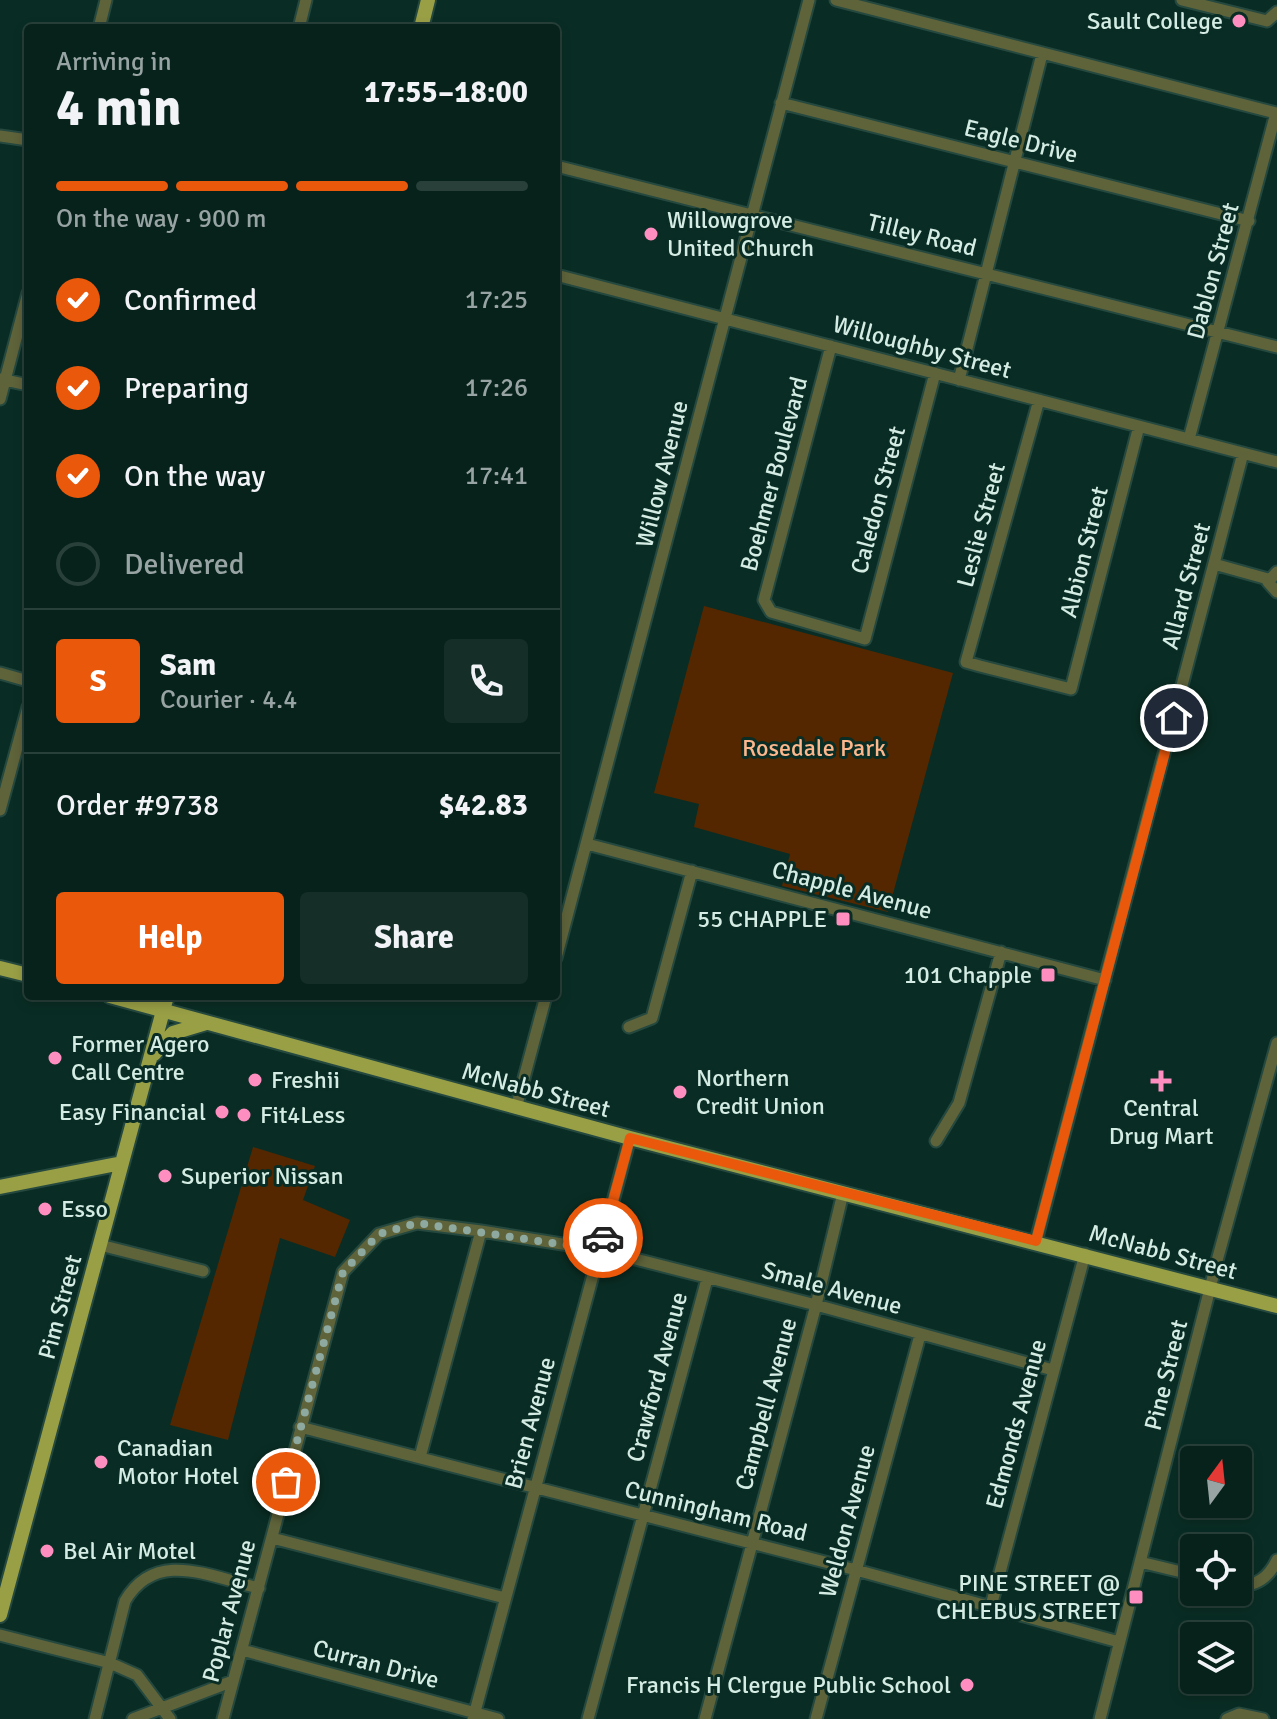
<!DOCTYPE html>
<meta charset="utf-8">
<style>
body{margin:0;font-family:Signika,sans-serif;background:#152f28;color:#f1f3f6;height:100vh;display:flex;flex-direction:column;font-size:30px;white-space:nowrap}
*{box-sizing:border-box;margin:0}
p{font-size:26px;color:#98a4a3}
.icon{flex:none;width:44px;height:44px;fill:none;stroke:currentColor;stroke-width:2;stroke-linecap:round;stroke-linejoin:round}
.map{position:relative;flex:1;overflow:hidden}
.drawer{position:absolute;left:24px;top:24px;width:536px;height:976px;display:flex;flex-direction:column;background:#07221b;border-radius:8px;box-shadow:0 4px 12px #0003,0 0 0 2px #283f3a}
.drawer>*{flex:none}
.needle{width:52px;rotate:15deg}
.tools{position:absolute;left:1180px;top:1446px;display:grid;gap:16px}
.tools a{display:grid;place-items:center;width:72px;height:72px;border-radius:8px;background:#07221b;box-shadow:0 4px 12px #0003,0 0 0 2px #283f3a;font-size:40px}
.pin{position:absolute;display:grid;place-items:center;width:68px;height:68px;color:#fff;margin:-34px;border:4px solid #fff;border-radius:50%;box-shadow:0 2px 8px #0007}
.courier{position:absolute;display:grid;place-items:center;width:80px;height:80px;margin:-40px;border:6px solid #ea580c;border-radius:50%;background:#fff;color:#222;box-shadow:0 2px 10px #0007}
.summary em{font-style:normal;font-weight:800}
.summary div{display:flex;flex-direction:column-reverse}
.summary{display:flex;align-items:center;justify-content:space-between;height:136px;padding:0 32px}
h1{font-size:52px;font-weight:800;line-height:60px}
.bar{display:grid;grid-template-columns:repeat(4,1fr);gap:12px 8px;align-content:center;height:96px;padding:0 32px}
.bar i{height:10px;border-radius:6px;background:#283f3a}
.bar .active{background:#ea580c}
.bar p{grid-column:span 4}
.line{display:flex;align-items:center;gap:20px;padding:0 32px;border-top:2px solid #283f3a}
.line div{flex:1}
.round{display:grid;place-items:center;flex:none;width:84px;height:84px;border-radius:8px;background:#152f28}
ol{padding:0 32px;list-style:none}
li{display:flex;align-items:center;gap:24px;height:88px}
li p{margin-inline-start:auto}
li .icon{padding:8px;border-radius:50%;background:#ea580c;color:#fff;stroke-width:4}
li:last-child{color:#98a4a3}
li i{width:44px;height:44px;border:4px solid #283f3a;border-radius:50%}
.action{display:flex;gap:16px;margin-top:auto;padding:16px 32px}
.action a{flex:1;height:92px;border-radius:8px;background:#ea580c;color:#fff;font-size:32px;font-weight:800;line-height:92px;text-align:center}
.action a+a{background:#152f28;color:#f1f3f6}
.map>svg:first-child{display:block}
.green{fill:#542701}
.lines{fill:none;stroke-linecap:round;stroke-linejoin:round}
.minor-casing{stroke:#25483f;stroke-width:15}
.major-casing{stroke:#25483f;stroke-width:18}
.minor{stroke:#5f633a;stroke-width:11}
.major{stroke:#989f45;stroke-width:14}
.done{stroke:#8da9a0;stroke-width:8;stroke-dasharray:0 14.4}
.route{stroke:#ea580c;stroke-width:10}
.poi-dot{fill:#fd8ebf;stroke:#092d24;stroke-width:3}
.labels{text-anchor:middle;stroke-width:6;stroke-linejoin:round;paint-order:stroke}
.poi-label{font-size:24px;fill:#d4ece3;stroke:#092d24;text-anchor:start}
.street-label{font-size:24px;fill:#d4ece3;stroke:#092d24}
.park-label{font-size:24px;fill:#fcb78c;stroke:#092d24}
</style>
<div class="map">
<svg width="1277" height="1719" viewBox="0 0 1277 1719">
<rect width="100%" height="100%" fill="#092d24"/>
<path class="green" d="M 704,606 L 953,673 L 888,912 L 782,886 L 790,854 L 694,827 L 699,804 L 654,793 Z
M 253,1147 L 315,1166 L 303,1200 L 350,1220 L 335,1257 L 280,1238 L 228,1440 L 170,1425 Z"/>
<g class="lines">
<g class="minor-casing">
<path id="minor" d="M 836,0 L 1276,113 L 1189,439
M 1182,0 L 1267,21 L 1277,12
M 99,28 L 106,0
M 299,28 L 306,0
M 781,103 L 1249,221
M 0,136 L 28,140
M 556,166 L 1277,347
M 556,275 L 1277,462
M 831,346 L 764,600 L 771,612 L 865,639 L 935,373
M 0,379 L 28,385
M 959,380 L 1042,54
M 0,399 L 28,293
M 1039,400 L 966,662 L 980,666 L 1071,689 L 1139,426
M 1214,564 L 1268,579
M 1277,572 L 1268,582 L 1277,592
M 0,673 L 28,681
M 0,810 L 28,707
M 587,844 L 1105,980
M 556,958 L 809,0
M 629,1027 L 652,1018 L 692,871
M 516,1108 L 546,996
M 936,1141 L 959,1103 L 1001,952
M 1036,1241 L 1243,453
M 100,1245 L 203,1271
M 300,1427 L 856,1570 L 1119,1642
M 420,1457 L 481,1231
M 272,1538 L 505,1598
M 1140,1562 L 1194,1575
M 1238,1586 C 1257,1586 1269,1577 1277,1560
M 991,1606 L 1085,1254
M 0,1635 L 110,1663 L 137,1675 L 170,1719
M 242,1650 L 498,1719
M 95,1719 L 125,1601 C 156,1548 210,1577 259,1588
M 133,1719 L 233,1681
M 223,1719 L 343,1272 L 379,1234 L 417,1223 L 481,1231 L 600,1250 L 816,1305 L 1053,1370
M 473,1719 L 630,1138
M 588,1719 L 707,1279
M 705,1719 L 816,1305 L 843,1193
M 816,1719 L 920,1335
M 1100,1719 L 1218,1257 L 1277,1043
M 1227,1719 L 1239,1714 L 1263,1719"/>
</g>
<g class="major-casing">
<path id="major" d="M 421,28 L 428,0
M 0,968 L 28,975
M 110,996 L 630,1138 L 1277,1306
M 154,1054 L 173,1033 L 206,1023
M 0,1187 L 122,1163
M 0,1615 L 167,996"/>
</g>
<use href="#minor" class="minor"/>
<use href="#major" class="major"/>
</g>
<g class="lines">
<path class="done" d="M 286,1482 L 343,1272 L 379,1234 L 417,1223 L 600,1250 L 603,1238"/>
<path class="route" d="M 603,1238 L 630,1138 L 1036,1241 L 1174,718"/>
</g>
<g class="poi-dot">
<circle cx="1239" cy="21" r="8"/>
<circle cx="651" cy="234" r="8"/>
<rect x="835" y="911" width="16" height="16" rx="4"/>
<rect x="1040" y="967" width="16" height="16" rx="4"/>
<circle cx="55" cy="1058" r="8"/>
<circle cx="255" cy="1080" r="8"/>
<path d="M1157 1069h8v8h8v8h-8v8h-8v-8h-8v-8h8z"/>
<circle cx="680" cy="1092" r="8"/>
<circle cx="222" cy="1112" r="8"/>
<circle cx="244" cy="1115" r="8"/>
<circle cx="165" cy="1176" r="8"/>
<circle cx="45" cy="1209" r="8"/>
<circle cx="101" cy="1462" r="8"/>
<circle cx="47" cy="1551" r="8"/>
<rect x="1128" y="1589" width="16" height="16" rx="4"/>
<circle cx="967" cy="1685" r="8"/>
</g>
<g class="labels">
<g class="poi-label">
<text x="1223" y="29" text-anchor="end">Sault College</text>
<text x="667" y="228">Willowgrove<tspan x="667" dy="28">United Church</tspan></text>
<text x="827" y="927" text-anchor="end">55 CHAPPLE</text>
<text x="1032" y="983" text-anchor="end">101 Chapple</text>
<text x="71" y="1052">Former Agero<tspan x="71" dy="28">Call Centre</tspan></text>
<text x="696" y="1086">Northern<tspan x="696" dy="28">Credit Union</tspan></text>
<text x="271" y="1088">Freshii</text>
<text x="1161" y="1116" text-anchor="middle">Central<tspan x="1161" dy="28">Drug Mart</tspan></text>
<text x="206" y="1120" text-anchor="end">Easy Financial</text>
<text x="260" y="1123">Fit4Less</text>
<text x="181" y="1184">Superior Nissan</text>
<text x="61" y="1217">Esso</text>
<text x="117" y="1456">Canadian<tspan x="117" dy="28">Motor Hotel</tspan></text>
<text x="63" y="1559">Bel Air Motel</text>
<text x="1120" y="1591" text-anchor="end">PINE STREET @<tspan x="1120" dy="28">CHLEBUS STREET</tspan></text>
<text x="951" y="1693" text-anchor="end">Francis H Clergue Public School</text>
</g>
<g class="street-label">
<text transform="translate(1021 141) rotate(14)" y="8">Eagle Drive</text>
<text transform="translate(922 235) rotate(14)" y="8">Tilley Road</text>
<text transform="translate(1213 271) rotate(-75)" y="8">Dablon Street</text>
<text transform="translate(922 347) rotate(15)" y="8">Willoughby Street</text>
<text transform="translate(662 474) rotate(-76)" y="8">Willow Avenue</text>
<text transform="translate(774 474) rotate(-75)" y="8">Boehmer Boulevard</text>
<text transform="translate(878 500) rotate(-75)" y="8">Caledon Street</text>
<text transform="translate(981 525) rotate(-75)" y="8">Leslie Street</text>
<text transform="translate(1084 552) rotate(-76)" y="8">Albion Street</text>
<text transform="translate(1186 586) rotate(-75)" y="8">Allard Street</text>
<text transform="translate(852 890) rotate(15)" y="8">Chapple Avenue</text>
<text transform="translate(536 1090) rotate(15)" y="8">McNabb Street</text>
<text transform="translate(1163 1252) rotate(15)" y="8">McNabb Street</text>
<text transform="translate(832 1288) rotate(15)" y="8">Smale Avenue</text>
<text transform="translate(60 1307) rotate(-75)" y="8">Pim Street</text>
<text transform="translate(1166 1375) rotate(-76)" y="8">Pine Street</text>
<text transform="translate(657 1377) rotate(-75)" y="8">Crawford Avenue</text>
<text transform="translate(766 1404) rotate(-75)" y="8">Campbell Avenue</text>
<text transform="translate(530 1423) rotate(-75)" y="8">Brien Avenue</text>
<text transform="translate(1016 1424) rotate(-75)" y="8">Edmonds Avenue</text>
<text transform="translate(716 1511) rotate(14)" y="8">Cunningham Road</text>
<text transform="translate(847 1521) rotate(-75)" y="8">Weldon Avenue</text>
<text transform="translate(229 1611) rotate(-75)" y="8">Poplar Avenue</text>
<text transform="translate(376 1664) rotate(15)" y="8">Curran Drive</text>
</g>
<g class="park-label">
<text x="814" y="756">Rosedale Park</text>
</g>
</g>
</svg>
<div class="tools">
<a><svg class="needle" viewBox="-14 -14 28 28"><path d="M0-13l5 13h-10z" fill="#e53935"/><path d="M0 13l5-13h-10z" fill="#98a4a3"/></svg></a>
<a><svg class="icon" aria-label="locate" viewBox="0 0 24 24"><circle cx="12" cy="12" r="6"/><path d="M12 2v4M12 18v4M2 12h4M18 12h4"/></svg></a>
<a><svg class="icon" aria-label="layers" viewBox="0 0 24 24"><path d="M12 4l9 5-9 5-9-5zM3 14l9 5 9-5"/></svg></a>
</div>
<div class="pin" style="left:286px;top:1482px;background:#ea580c"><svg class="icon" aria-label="bag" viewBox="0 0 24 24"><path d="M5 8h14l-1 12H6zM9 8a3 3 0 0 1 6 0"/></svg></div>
<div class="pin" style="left:1174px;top:718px;background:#1f2937"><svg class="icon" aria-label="home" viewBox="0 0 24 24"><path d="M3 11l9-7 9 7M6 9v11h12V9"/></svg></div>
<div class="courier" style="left:603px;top:1238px"><svg class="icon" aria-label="car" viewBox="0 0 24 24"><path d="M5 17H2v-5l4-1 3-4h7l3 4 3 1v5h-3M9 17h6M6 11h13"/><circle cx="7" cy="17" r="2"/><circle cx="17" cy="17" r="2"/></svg></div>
<section class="drawer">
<div class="summary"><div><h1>4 min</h1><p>Arriving in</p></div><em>17:55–18:00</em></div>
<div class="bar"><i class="active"></i><i class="active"></i><i class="active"></i><i></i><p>On the way · 900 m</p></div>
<ol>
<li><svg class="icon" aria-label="check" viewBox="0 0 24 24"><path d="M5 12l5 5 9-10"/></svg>Confirmed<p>17:25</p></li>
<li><svg class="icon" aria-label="check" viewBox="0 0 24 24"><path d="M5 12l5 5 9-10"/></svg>Preparing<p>17:26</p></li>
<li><svg class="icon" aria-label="check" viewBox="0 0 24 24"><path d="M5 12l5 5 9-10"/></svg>On the way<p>17:41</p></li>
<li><i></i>Delivered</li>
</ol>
<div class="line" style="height:144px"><b class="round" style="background:#ea580c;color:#fff">S</b><div><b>Sam</b><p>Courier · 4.4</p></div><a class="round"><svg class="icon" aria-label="phone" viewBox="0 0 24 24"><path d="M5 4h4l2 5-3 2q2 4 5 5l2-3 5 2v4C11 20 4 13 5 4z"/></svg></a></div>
<div class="line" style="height:104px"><div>Order #9738</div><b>$42.83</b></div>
<div class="action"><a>Help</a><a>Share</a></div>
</section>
</div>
